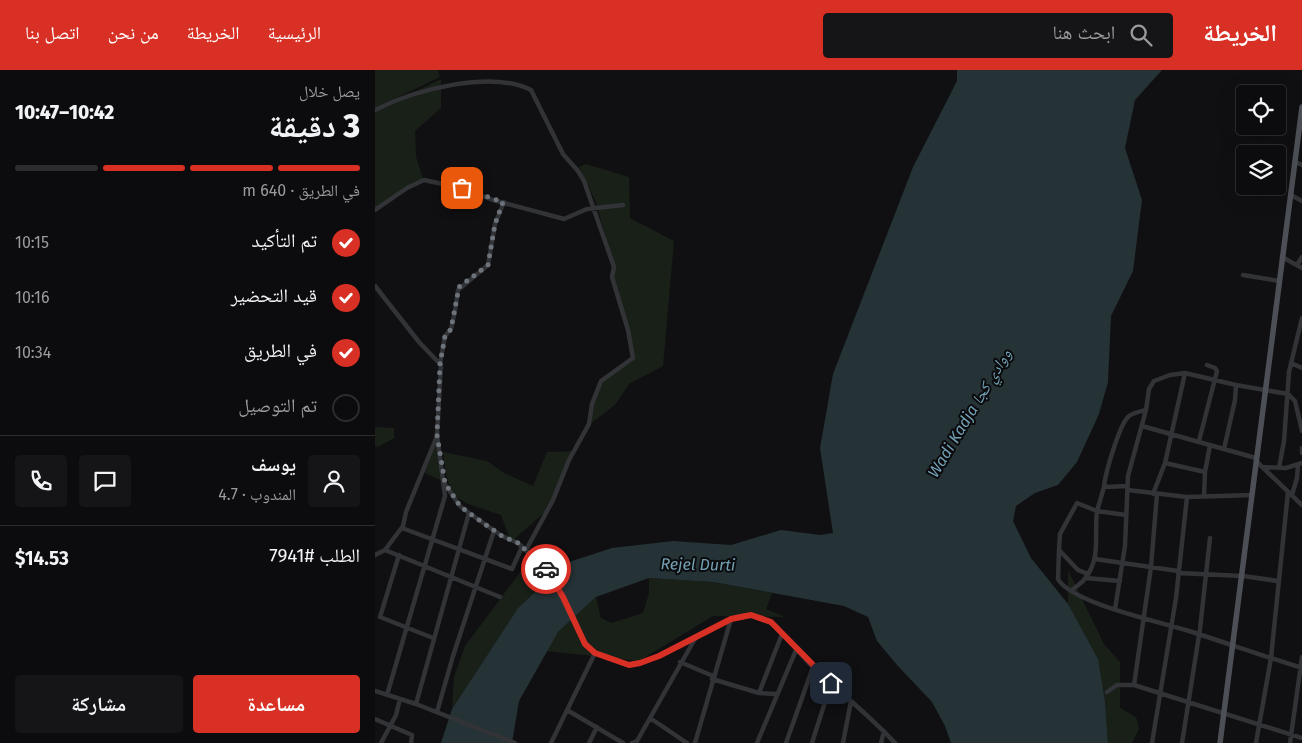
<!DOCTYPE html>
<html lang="ar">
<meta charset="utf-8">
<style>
body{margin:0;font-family:"Fira Sans","Noto Naskh Arabic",sans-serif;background:#151517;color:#f1f3f6;direction:rtl;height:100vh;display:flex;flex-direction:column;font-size:19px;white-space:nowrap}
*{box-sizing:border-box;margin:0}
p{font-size:16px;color:#9a9b9e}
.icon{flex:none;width:28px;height:28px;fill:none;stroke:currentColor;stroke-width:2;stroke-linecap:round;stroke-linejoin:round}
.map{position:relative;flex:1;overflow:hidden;direction:ltr}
.drawer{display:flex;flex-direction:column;background:#0c0c0e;width:375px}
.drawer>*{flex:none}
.buttons{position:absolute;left:861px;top:15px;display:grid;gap:10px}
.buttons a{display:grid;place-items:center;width:50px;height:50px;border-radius:5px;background:#0c0c0e;box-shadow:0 5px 20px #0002,0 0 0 1px #2c2c2e;font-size:25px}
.pin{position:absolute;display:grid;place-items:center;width:42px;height:42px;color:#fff;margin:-21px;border-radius:10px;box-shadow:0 2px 8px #0006}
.courier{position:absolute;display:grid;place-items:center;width:50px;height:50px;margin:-25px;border:4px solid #d93025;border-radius:50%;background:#fff;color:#222;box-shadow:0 1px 6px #0007}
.overview em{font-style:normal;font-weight:800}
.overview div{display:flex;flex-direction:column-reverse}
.overview{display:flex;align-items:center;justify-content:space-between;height:85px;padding:0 15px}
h1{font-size:32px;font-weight:800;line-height:38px}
.bar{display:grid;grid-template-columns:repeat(4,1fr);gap:8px 5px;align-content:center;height:60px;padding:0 15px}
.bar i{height:6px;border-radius:4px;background:#2c2c2e}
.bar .current{background:#d93025}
.bar p{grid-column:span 4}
.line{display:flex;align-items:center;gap:12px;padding:0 15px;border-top:1px solid #2c2c2e}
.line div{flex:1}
.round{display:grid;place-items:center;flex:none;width:52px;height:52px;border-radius:5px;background:#151517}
ol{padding:0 15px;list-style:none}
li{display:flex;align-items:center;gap:15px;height:55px}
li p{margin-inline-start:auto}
li .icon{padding:5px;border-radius:50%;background:#d93025;color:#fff;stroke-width:4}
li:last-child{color:#9a9b9e}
li i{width:28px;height:28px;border:2px solid #2c2c2e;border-radius:50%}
.button{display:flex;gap:10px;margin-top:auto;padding:10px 15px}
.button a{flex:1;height:58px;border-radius:5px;background:#d93025;color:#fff;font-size:20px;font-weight:800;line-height:58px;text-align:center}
.button a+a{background:#151517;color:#f1f3f6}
header{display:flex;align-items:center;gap:30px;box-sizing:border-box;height:70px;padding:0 25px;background:#d93025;color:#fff}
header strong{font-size:24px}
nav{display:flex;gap:28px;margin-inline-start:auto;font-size:18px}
.search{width:350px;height:45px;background:#151517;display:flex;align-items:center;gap:12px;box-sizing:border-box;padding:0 18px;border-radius:5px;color:#9a9b9e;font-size:19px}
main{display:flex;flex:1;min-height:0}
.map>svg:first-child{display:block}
.green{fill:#182018}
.water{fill:#253236}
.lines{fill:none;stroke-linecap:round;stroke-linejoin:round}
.minor{stroke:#313337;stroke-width:4.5}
.major{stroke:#4c5056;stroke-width:5.5}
.done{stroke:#6d737b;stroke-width:5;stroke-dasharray:0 9}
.route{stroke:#d93025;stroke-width:6}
.labels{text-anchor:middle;stroke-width:4;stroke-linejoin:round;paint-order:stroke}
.water-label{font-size:16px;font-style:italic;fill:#72a0b4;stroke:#0b0b0d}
</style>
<header>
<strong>الخريطة</strong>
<div class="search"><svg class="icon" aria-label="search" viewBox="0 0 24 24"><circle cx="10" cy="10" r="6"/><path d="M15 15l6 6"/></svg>ابحث هنا</div>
<nav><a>الرئيسية</a><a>الخريطة</a><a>من نحن</a><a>اتصل بنا</a></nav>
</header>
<main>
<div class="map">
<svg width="927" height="673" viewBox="0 0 927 673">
<rect width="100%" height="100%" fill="#101012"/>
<path class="green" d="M 0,0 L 63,0 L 65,7 L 0,38 Z
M 66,9 L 66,38 L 40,61 L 41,86 L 48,109 L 0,139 L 0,41 Z
M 211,94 L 254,107 L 255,148 L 299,171 L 288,296 L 254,314 L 240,335 L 215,354 L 218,334 L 227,311 L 258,288 L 238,207 L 240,197 L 220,130 L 204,97 Z
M 0,357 L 19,358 L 19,368 L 3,377 L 0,376 Z
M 62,371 L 68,411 L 49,403 Z
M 197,381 L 178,427 L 169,443 L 136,472 L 126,445 C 80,429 74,434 68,382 L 112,391 L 129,403 L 158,416 L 172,382 Z
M 693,500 L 729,574 L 745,592 L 745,638 L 761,647 L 764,659 L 757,673 L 733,673 L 730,632 L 693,534 Z
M 146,501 L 170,513 L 143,538 L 77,639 L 79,607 L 90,576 Z
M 274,508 L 338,512 L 397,523 L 391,539 L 410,547 L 338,546 L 264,591 L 170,581 L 183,562 L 221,527 L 226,548 L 236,553 L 268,543 L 274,523 Z"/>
<path class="water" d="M 582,0 L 787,0 L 760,30 L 750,78 L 767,130 L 758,201 L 736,246 L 733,312 L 724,344 L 702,392 L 683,415 L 660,423 L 641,436 L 638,451 L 656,488 L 693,534 L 723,589 L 730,632 L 733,673 L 576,673 L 570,656 L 557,632 L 522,595 L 502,571 L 493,547 L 469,536 L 338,512 L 274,508 L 221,527 L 183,562 L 144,631 L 137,673 L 66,673 L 77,639 L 143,538 L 191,493 L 237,478 L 298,471 L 356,475 L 406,460 L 445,465 L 458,463 L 445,378 L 458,304 L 538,97 L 582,11 Z"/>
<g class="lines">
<path class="minor" d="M 0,40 C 41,19 117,0 156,20 L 188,84 L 203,101 L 209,111 L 239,197 L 237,207 L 253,260 L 258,288 L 226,311 L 217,334 L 214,354 L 194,390 L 178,430 L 151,480
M 920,92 L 927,95
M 916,125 L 927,131
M 0,140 L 32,118 L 49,110 L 87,118 L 118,130 L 189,149 L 212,139 L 248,135
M 907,187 L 927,198
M 922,195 L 927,187
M 868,205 L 904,211
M 0,216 L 44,272 L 66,295 L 62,365 L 70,426 L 12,625
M 916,293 L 927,298
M 65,294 L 70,266 L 76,259 L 80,241 L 83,220 L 113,195 L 120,154 L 129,132
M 767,356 L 881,388
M 824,371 L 842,301 L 840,298 L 832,295
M 927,378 L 927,383
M 849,379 L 860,330 L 861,315
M 881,391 L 927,435
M 790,393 L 830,402
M 887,397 L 911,398 L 927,393
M 904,398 L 909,371 L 914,302 L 927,248
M 69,413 L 85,436 L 94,443 L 127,466 L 143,473 L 175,503 L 198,546 L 210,574 L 220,583 L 253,595 L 265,593 L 284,586 L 356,549 C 368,545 377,543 389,549 C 404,555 425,585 438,597 C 466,623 495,646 520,673
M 729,417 C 730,404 744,356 753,347 C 758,342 765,342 771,340
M 753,420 L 812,427 L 877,425
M 778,424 L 790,393 L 810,303
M 782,424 L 776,497 L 759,615 L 927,668
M 917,425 L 922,408 L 923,395
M 829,426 L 830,402 L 835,375
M 751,445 L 722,441 L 729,417 L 752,416
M 27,458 L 137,499 L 147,477
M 10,480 L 125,527
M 684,480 L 683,509 C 696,533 786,552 814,561 C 851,573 889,586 927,598
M 0,485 L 10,480 L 28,456 L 31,442 L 62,366
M 24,485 L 5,547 L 58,568
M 720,489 L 803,501
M 803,503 L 868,506 L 903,511
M 711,508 L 745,511
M 696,521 C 701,516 708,513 711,507 C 726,488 719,464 722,441 L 702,433 L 685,464 L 684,480 L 703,500 L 713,504
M 740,539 L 750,476 L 753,406 L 771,340 L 774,319 L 779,311 L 795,305 L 810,303 L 861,315 L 913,324 L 920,331 L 927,361
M 305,592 L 338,606
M 337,609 L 384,623 L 401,624
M 0,621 L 41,634 L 140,673
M 732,622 L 742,615 L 759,615
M 384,623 L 407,564
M 41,634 L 94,443
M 192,640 L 248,673
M 62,642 L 78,586 L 119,461
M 275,648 L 312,673
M 0,649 L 37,665 L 36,673
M 6,673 L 21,645 L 25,629
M 176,673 L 220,583
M 214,673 L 222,657
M 257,673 L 262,671 L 321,567
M 320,673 L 356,549
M 382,673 L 421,580
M 411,673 L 438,597
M 437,673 L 456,613
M 468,673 L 476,631
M 506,673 L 509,661
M 777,673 L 801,528 L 812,427
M 807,673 L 825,559 L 835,468
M 881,673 L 896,588 L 913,422
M 915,673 L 927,587"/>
<path class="major" d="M 845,673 L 927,37"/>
</g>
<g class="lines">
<path class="done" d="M 87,118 L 128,132 L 120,154 L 113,195 L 84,217 L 76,259 L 70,266 L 65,294 L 62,365 L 70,413 L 85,436 L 94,443 L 127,466 L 143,473 L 171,499"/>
<path class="route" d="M 171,499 L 188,527 L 210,574 L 220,583 L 254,595 L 265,593 L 284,586 L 356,549 L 376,545 L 396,552 L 456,613"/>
</g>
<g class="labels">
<g class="water-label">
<text transform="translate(594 343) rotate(-59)" y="6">Wadi Kadja ووادي كجا</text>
<text transform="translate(323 494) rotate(1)" y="6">Rejel Durti</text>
</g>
</g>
</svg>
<div class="buttons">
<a><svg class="icon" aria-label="locate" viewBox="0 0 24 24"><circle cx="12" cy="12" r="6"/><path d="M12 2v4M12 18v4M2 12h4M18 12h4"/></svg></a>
<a><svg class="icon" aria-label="layers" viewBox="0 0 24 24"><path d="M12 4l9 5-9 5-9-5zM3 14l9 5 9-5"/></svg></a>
</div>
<div class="pin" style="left:87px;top:118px;background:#ea580c"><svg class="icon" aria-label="bag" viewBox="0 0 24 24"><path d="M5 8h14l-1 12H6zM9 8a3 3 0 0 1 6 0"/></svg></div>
<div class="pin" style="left:456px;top:613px;background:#1f2937"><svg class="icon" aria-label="home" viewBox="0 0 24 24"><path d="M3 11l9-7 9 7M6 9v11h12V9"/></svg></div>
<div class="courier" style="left:171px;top:499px"><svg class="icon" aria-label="car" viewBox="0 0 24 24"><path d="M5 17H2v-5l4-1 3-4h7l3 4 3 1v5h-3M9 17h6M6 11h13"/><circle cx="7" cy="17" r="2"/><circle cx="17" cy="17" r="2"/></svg></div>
</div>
<section class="drawer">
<div class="overview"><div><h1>3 دقيقة</h1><p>يصل خلال</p></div><em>10:42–10:47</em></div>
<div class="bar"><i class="current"></i><i class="current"></i><i class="current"></i><i></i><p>في الطريق · 640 m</p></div>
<ol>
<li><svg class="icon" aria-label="check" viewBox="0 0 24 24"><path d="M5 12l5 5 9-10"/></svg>تم التأكيد<p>10:15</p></li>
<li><svg class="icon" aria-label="check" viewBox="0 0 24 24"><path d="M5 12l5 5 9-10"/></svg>قيد التحضير<p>10:16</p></li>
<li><svg class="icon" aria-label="check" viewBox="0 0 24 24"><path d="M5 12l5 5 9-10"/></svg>في الطريق<p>10:34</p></li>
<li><i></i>تم التوصيل</li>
</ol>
<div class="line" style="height:90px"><a class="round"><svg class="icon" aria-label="person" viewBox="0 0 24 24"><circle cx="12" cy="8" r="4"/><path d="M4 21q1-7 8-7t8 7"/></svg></a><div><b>يوسف</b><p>المندوب · 4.7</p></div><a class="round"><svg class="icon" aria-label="chat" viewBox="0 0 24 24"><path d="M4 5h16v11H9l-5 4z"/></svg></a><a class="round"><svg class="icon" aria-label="phone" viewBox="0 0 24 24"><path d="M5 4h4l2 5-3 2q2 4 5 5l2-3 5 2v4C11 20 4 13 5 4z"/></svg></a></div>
<div class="line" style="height:65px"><div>الطلب #7941</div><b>$14.53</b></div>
<div class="button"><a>مساعدة</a><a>مشاركة</a></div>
</section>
</main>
